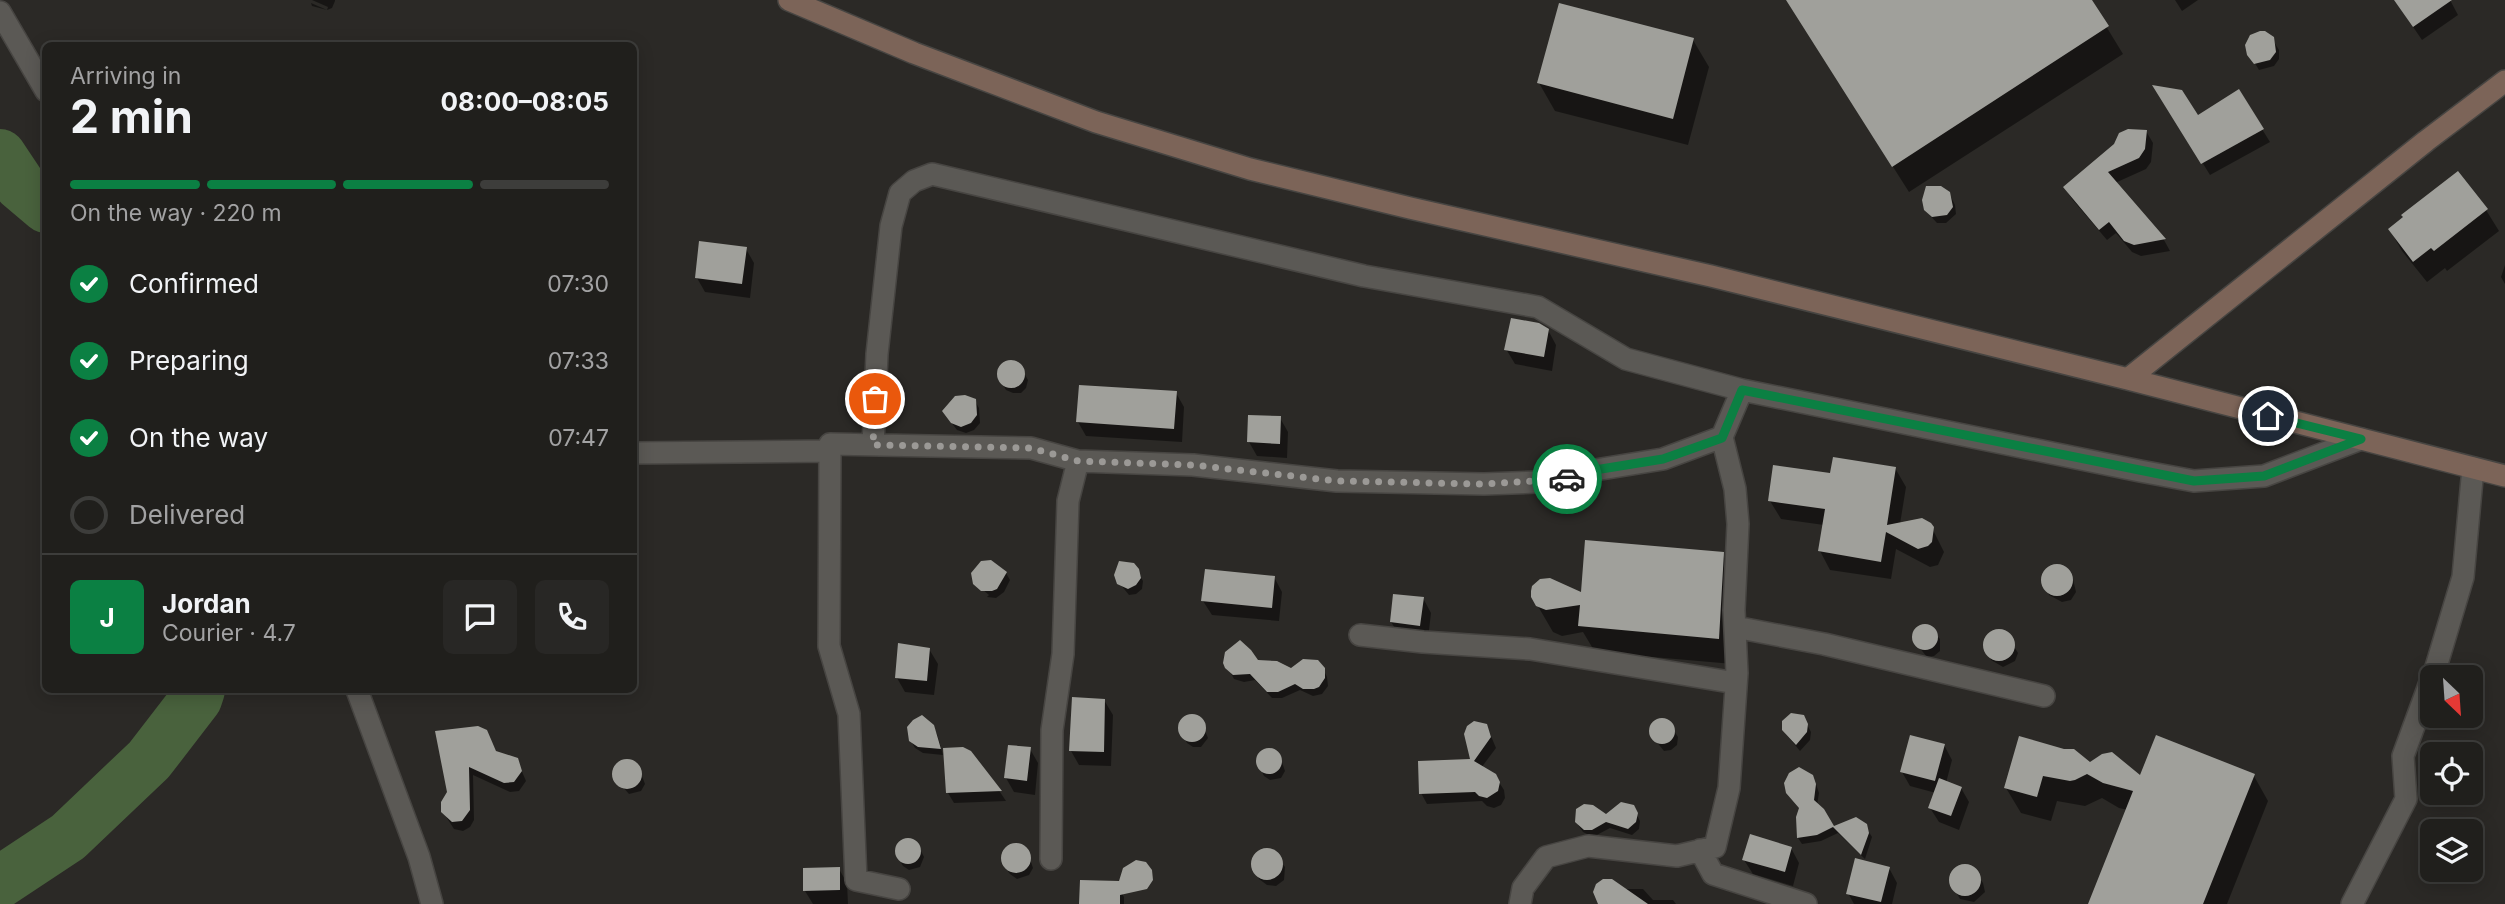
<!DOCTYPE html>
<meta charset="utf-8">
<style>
body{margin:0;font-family:Inter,sans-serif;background:#282725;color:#f1f3f6;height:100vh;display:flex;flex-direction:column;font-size:26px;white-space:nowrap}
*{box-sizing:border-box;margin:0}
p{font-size:23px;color:#a2a2a3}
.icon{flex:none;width:38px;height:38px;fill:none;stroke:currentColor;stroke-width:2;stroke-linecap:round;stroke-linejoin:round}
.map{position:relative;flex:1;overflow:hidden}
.details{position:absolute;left:42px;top:42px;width:595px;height:651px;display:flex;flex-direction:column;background:#201f1c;border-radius:10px;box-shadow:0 4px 18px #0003,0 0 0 2px #3d3d3b}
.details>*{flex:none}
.needle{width:46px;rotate:155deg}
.fabs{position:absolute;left:2420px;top:665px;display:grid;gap:14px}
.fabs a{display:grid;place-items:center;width:63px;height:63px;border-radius:10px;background:#201f1c;box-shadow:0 4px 18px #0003,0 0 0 2px #3d3d3b;font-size:35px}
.pin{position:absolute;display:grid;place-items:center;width:60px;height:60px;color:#fff;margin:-30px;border:4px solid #fff;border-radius:50%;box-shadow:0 2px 7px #0007}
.courier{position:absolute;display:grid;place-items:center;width:70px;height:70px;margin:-35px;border:5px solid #0b8043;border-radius:50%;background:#fff;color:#222;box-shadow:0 2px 9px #0007}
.overview em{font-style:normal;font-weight:700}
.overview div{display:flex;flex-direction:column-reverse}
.overview{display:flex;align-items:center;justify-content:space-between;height:119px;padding:0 28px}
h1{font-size:46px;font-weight:700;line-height:52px}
.bar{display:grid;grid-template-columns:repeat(4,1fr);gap:10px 7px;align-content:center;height:84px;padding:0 28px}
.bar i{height:9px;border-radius:5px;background:#3d3d3b}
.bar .active{background:#0b8043}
.bar p{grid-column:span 4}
.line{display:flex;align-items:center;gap:18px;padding:0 28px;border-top:2px solid #3d3d3b}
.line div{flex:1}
.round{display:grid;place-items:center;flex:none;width:74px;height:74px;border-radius:10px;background:#282725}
ol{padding:0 28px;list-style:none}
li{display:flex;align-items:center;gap:21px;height:77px}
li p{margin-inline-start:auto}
li .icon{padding:7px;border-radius:50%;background:#0b8043;color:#fff;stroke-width:4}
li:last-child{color:#a2a2a3}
li i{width:38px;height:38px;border:4px solid #3d3d3b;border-radius:50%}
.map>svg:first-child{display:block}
.shadow{fill:#0007}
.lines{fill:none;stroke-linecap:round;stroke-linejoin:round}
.river{stroke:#49623d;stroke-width:52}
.building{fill:#a0a09b}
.street-casing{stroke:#474542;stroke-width:24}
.secondary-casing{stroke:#474542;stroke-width:24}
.street{stroke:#5b5955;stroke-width:21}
.secondary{stroke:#7c6458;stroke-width:21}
.done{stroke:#9b9996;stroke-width:7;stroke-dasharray:0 12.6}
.route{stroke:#0b8043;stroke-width:9}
</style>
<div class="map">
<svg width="2505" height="904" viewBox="0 0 2505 904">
<rect width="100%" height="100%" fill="#2b2926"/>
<path class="shadow" d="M 312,0 L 335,0 L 335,1 L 332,8 L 327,10 L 328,7 Z
M 1787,0 L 2090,0 L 2123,54 L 1909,192 Z
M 2175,0 L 2198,0 L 2182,11 Z
M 2399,0 L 2450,0 L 2458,15 L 2422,40 L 2405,15 Z
M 311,3 L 327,10 L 312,6 Z
M 1693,40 L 1709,67 L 1688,145 L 1555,111 L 1539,83 Z
M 367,42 L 389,46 L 367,46 Z
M 2274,42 L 2279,50 L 2279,59 L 2274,66 L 2259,70 L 2247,50 Z
M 2156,87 L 2198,117 L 2239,92 L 2270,142 L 2210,175 Z
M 2146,131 L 2153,143 L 2151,162 L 2146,169 L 2115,183 L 2164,240 L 2170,251 L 2141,256 L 2132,252 L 2116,233 L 2107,240 L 2072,199 L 2065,188 Z
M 1951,197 L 1955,205 L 1956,214 L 1946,223 L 1937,223 L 1925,210 Z
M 2486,210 L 2499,231 L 2447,271 L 2445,268 L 2427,282 L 2402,251 L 2390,230 Z
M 746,249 L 754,263 L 750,298 L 705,292 L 697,278 Z
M 2505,265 L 2505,284 L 2501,277 Z
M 1548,330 L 1556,345 L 1552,371 L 1515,364 L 1506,349 Z
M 1008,363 L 1020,366 L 1028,380 L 1026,388 L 1021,393 L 1013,393 L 1006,390 L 1002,383 L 1000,370 Z
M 1176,393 L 1184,407 L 1182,442 L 1086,436 L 1078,422 Z
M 975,401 L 979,408 L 980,423 L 974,430 L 966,433 L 957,430 L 948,418 Z
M 1280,418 L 1288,432 L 1287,458 L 1257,456 L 1249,442 Z
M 1895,468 L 1906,487 L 1900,524 L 1930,524 L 1944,552 L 1938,565 L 1930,567 L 1896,549 L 1891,579 L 1830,570 L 1820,551 L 1824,525 L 1781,519 L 1770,501 L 1832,475 Z
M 1722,554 L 1738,580 L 1733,664 L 1595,652 L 1583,632 L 1562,636 L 1553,632 L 1532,596 L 1582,595 Z
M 1133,564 L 1143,581 L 1142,589 L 1136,594 L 1129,595 L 1116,579 Z
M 2061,566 L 2069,571 L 2073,579 L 2076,592 L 2071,600 L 2062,602 L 2049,595 L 2043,578 L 2052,567 Z
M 1006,573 L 1010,580 L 1004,592 L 996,598 L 987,597 L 989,595 L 975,583 Z
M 1274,577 L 1282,592 L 1279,621 L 1212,615 L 1203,601 Z
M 1423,598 L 1431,613 L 1428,639 L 1400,636 L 1391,622 Z
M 1922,626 L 1929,627 L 1940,639 L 1940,651 L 1934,656 L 1927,657 L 1914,641 L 1914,634 Z
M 1997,631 L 2006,633 L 2018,653 L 2015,661 L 2003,667 L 1991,660 L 1985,643 L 1989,635 Z
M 929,649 L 938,664 L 934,695 L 905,692 L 897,678 Z
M 1225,662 L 1257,662 L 1291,670 L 1323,669 L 1327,677 L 1328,686 L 1322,694 L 1313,696 L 1300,690 L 1282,698 L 1272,698 L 1255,680 L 1244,682 L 1234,679 Z
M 1104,700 L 1113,715 L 1111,766 L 1079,765 L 1071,751 Z
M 1193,716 L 1200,719 L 1208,738 L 1201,747 L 1193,747 L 1187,743 L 1180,728 L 1181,721 Z
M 1803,717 L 1811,732 L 1810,740 L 1800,751 L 1785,733 Z
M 1659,720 L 1667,720 L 1678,737 L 1677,745 L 1671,750 L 1664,751 L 1651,735 L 1651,728 Z
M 933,727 L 937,734 L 943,755 L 923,753 L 915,748 L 911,741 Z
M 1488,729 L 1496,748 L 1481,768 L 1497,779 L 1504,790 L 1505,798 L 1501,805 L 1494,808 L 1487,806 L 1482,801 L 1427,804 L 1421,793 L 1472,761 Z
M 486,731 L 497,753 L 517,760 L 526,781 L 519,791 L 510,792 L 473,775 L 474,820 L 470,827 L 463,831 L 454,829 L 443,812 Z
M 2020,738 L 2090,764 L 2140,778 L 2254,776 L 2268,801 L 2227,904 L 2090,904 L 2128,810 L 2119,808 L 2102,798 L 2085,806 L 2057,801 L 2051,821 L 2021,813 L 2006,788 Z
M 1944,745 L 1952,760 L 1946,783 L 1961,788 L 1969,802 L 1959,830 L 1939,822 L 1930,808 L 1936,793 L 1910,786 L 1902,772 Z
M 1030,749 L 1038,763 L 1035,795 L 1014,792 L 1006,778 Z
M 1269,750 L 1280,756 L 1285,771 L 1281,778 L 1270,780 L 1264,776 L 1257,762 L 1262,752 Z
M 970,752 L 1000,792 L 1006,801 L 954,803 L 948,793 Z
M 628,761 L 639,768 L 645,784 L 641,791 L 629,794 L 615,778 L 615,770 L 620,763 Z
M 1816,784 L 1819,793 L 1817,805 L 1834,828 L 1852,819 L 1867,829 L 1872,837 L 1865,859 L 1838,833 L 1821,841 L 1802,844 L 1798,838 Z
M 1632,806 L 1640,821 L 1639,829 L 1632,835 L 1610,828 L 1593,837 L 1583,832 L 1578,825 L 1576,814 L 1606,816 Z
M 904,839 L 916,842 L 920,849 L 924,857 L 920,867 L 909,870 L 903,866 L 898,858 L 896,851 L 898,844 Z
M 1013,845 L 1025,849 L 1029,856 L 1033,868 L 1029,875 L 1017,879 L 1010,874 L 1005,867 L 1002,858 L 1005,850 Z
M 1791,848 L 1799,863 L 1793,886 L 1753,874 L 1744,860 Z
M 1270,850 L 1285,867 L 1284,880 L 1276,886 L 1267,885 L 1259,879 L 1253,862 L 1262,851 Z
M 1959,867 L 1973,868 L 1983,883 L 1985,892 L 1974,902 L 1960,899 L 1951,883 L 1953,873 Z
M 1889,868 L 1897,883 L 1892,904 L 1854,904 L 1848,893 Z
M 839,869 L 847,883 L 848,904 L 813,904 L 805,891 Z
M 1116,883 L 1124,897 L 1124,904 L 1081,904 Z
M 1624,889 L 1643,889 L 1653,900 L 1673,900 L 1676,904 L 1602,904 Z"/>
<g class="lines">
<path class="river" d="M 0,155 L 20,185 L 46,207
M 0,882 L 68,837 L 149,760 L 196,699 L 199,690"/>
</g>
<path class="building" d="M 1786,0 L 2092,0 L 2109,26 L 1892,167 Z
M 2394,0 L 2452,0 L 2413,27 Z
M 1559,3 L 1694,38 L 1673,119 L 1537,83 Z
M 2260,31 L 2265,31 L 2274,37 L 2276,52 L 2270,60 L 2254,64 L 2247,55 L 2245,45 L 2250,35 Z
M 2152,85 L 2182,90 L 2198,115 L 2239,89 L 2264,129 L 2201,164 Z
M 2128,129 L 2147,130 L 2145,149 L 2139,158 L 2108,172 L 2166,239 L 2134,245 L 2124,241 L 2109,222 L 2099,230 L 2063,187 L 2114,144 L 2119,133 Z
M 2458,171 L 2488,209 L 2434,251 L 2431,248 L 2413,262 L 2388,229 L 2403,217 L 2401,215 Z
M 1926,186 L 1941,186 L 1950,192 L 1953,207 L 1947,215 L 1932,217 L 1924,210 L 1922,200 Z
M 699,241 L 747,247 L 742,284 L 695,278 Z
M 1511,318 L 1539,323 L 1549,329 L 1544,357 L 1504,350 Z
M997 374a14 14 0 1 1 28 0a14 14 0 1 1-28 0Z
M 1079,385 L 1177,391 L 1174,429 L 1076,422 Z
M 965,395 L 976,399 L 977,415 L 971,423 L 961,427 L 951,423 L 942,411 L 955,396 Z
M 1248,415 L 1281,416 L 1280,444 L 1247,442 Z
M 1833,457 L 1896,467 L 1887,525 L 1922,518 L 1931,523 L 1934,527 L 1932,542 L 1928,546 L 1918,549 L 1886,532 L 1881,562 L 1818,551 L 1825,509 L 1768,501 L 1773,465 L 1830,473 Z
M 1585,540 L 1724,552 L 1719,639 L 1578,626 L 1580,605 L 1546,610 L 1536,606 L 1531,597 L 1531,591 L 1532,586 L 1540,579 L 1550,578 L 1581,592 Z
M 991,560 L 1007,572 L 997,589 L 992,591 L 981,591 L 973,584 L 971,573 L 981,561 Z
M 1119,561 L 1134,563 L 1139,569 L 1141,578 L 1136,585 L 1128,589 L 1117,584 L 1114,575 Z
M2041 580a16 16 0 1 1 32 0a16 16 0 1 1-32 0Z
M 1205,569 L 1275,576 L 1272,608 L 1201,601 Z
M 1393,594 L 1424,597 L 1420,626 L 1390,622 Z
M1912 637a13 13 0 1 1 26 0a13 13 0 1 1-26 0Z
M1983 645a16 16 0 1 1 32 0a16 16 0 1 1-32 0Z
M 1240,640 L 1251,650 L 1258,660 L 1277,661 L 1291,668 L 1303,659 L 1318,660 L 1325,668 L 1325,678 L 1319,687 L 1314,689 L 1303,689 L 1295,684 L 1278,692 L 1267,692 L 1250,674 L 1233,675 L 1225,668 L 1223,663 L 1225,652 Z
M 898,643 L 930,648 L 927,681 L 895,678 Z
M 1072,697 L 1105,699 L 1104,752 L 1069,751 Z
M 1791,713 L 1804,715 L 1808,724 L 1807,732 L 1796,745 L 1782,730 L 1782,721 Z
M1178 728a14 14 0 1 1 28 0a14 14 0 1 1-28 0Z
M 922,715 L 934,725 L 941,749 L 918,747 L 909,741 L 907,727 L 913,720 Z
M1649 731a13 13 0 1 1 26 0a13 13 0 1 1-26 0Z
M 1474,721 L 1487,724 L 1491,737 L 1474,761 L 1496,774 L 1500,782 L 1498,791 L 1487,798 L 1479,796 L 1475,792 L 1419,794 L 1418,761 L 1470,759 L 1464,734 L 1467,726 Z
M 478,726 L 487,730 L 496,751 L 518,758 L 522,771 L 514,782 L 504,783 L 469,767 L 470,810 L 462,821 L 452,822 L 441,812 L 441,802 L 447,792 L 435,731 Z
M 1910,735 L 1945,744 L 1935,781 L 1900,772 Z
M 2156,735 L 2255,774 L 2203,904 L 2088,904 L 2133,791 L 2103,783 L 2087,774 L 2075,780 L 2070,781 L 2043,776 L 2037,797 L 2004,788 L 2019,736 L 2064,749 L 2074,749 L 2090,762 L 2102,754 L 2112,752 L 2140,775 Z
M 1008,745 L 1031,747 L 1027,781 L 1004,778 Z
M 963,747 L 971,751 L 1002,791 L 946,793 L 943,748 Z
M1256 761a13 13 0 1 1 26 0a13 13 0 1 1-26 0Z
M612 774a15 15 0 1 1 30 0a15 15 0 1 1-30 0Z
M 1799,767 L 1813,775 L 1816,784 L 1814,800 L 1824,809 L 1834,826 L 1856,817 L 1867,824 L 1869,833 L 1861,855 L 1833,827 L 1817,835 L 1797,838 L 1796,817 L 1799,808 L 1786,793 L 1784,783 L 1789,773 Z
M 1939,778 L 1962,787 L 1951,816 L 1928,808 Z
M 1621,802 L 1634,805 L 1638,813 L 1636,822 L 1628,829 L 1606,822 L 1592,830 L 1584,830 L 1575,822 L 1576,809 L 1584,804 L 1593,805 L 1606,814 Z
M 1750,834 L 1792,847 L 1785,872 L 1742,860 Z
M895 851a13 13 0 1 1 26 0a13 13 0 1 1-26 0Z
M1001 858a15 15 0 1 1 30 0a15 15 0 1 1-30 0Z
M1251 864a16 16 0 1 1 32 0a16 16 0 1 1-32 0Z
M 1855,858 L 1890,867 L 1881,902 L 1846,894 Z
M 1136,860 L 1146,862 L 1152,870 L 1153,880 L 1147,889 L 1120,895 L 1120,904 L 1079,904 L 1080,880 L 1119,881 L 1123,868 Z
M1949 880a16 16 0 1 1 32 0a16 16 0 1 1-32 0Z
M 840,867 L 840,890 L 803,891 L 803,868 Z
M 1603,879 L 1612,879 L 1648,904 L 1598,904 L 1593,892 L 1596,884 Z"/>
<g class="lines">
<g class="street-casing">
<path id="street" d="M 0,12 L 46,91
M 873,445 L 877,354 L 891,226 L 900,193 L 914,181 L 932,174 L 1364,276 L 1538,307 L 1626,359 L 1742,390 L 2140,471 L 2194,481 L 2264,476 L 2361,439
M 634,453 L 830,451
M 1735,627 L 1824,644 L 2044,696
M 1360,635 L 1423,642 L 1530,649 L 1736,683
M 2433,677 L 2463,577 L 2473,468
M 357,690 L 419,857 L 432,904
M 1700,850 L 1713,874 L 1806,904
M 1051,859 L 1052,730 L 1063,654 L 1068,501 L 1078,461 L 1193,465 L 1337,481 L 1484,484 L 1564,481 L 1595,470 L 1663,459 L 1722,437 L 1742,390
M 899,889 L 856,880 L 849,714 L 829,646 L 830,444 L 1031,448 L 1078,461
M 1520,904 L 1523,888 L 1546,857 L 1588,846 L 1677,856 L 1715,847 L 1729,788 L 1737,673 L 1734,610 L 1738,524 L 1735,489 L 1722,437
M 2352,904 L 2406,799 L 2403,756 L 2432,677"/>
</g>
<g class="secondary-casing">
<path id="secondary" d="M 789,0 L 914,53 L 1096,122 L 1250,169 L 1410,208 L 1711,276 L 2128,379 L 2505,476
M 2128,379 L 2426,141 L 2505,81"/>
</g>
<use href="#street" class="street"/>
<use href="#secondary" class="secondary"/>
</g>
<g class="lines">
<path class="done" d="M 875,399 L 873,445 L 1031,448 L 1078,461 L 1193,465 L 1337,481 L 1484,484 L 1567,479"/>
<path class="route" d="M 1567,479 L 1595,470 L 1663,459 L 1722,438 L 1742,390 L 2194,481 L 2264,476 L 2361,439 L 2268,416"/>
</g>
</svg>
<div class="fabs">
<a><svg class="needle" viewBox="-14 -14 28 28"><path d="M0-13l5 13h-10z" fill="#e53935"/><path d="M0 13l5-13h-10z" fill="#a2a2a3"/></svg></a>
<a><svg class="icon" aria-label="locate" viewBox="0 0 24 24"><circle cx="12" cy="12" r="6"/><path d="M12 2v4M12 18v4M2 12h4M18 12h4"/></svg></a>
<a><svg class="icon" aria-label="layers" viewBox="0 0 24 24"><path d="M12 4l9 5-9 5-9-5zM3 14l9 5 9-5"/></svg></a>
</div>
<div class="pin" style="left:875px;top:399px;background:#ea580c"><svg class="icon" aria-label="bag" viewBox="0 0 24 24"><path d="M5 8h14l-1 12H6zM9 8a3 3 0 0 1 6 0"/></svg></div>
<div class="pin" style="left:2268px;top:416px;background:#1f2937"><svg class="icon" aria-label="home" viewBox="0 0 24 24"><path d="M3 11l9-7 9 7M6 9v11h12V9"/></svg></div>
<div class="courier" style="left:1567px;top:479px"><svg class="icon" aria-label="car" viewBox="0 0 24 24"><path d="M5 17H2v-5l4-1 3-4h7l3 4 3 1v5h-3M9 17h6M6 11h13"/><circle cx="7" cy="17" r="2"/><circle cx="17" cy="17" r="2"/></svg></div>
<section class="details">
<div class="overview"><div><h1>2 min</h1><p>Arriving in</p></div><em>08:00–08:05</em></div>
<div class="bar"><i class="active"></i><i class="active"></i><i class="active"></i><i></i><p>On the way · 220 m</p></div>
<ol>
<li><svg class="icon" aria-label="check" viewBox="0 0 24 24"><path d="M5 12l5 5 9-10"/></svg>Confirmed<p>07:30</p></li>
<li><svg class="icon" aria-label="check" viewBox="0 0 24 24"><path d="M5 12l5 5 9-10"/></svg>Preparing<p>07:33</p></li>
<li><svg class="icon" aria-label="check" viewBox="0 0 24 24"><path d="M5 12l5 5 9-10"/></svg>On the way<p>07:47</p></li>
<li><i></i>Delivered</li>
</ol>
<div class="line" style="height:126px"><b class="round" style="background:#0b8043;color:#fff">J</b><div><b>Jordan</b><p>Courier · 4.7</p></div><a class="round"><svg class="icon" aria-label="chat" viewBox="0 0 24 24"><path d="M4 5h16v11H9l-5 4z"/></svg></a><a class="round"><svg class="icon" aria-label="phone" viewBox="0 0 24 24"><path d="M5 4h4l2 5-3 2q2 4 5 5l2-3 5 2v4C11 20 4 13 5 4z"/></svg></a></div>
</section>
</div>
